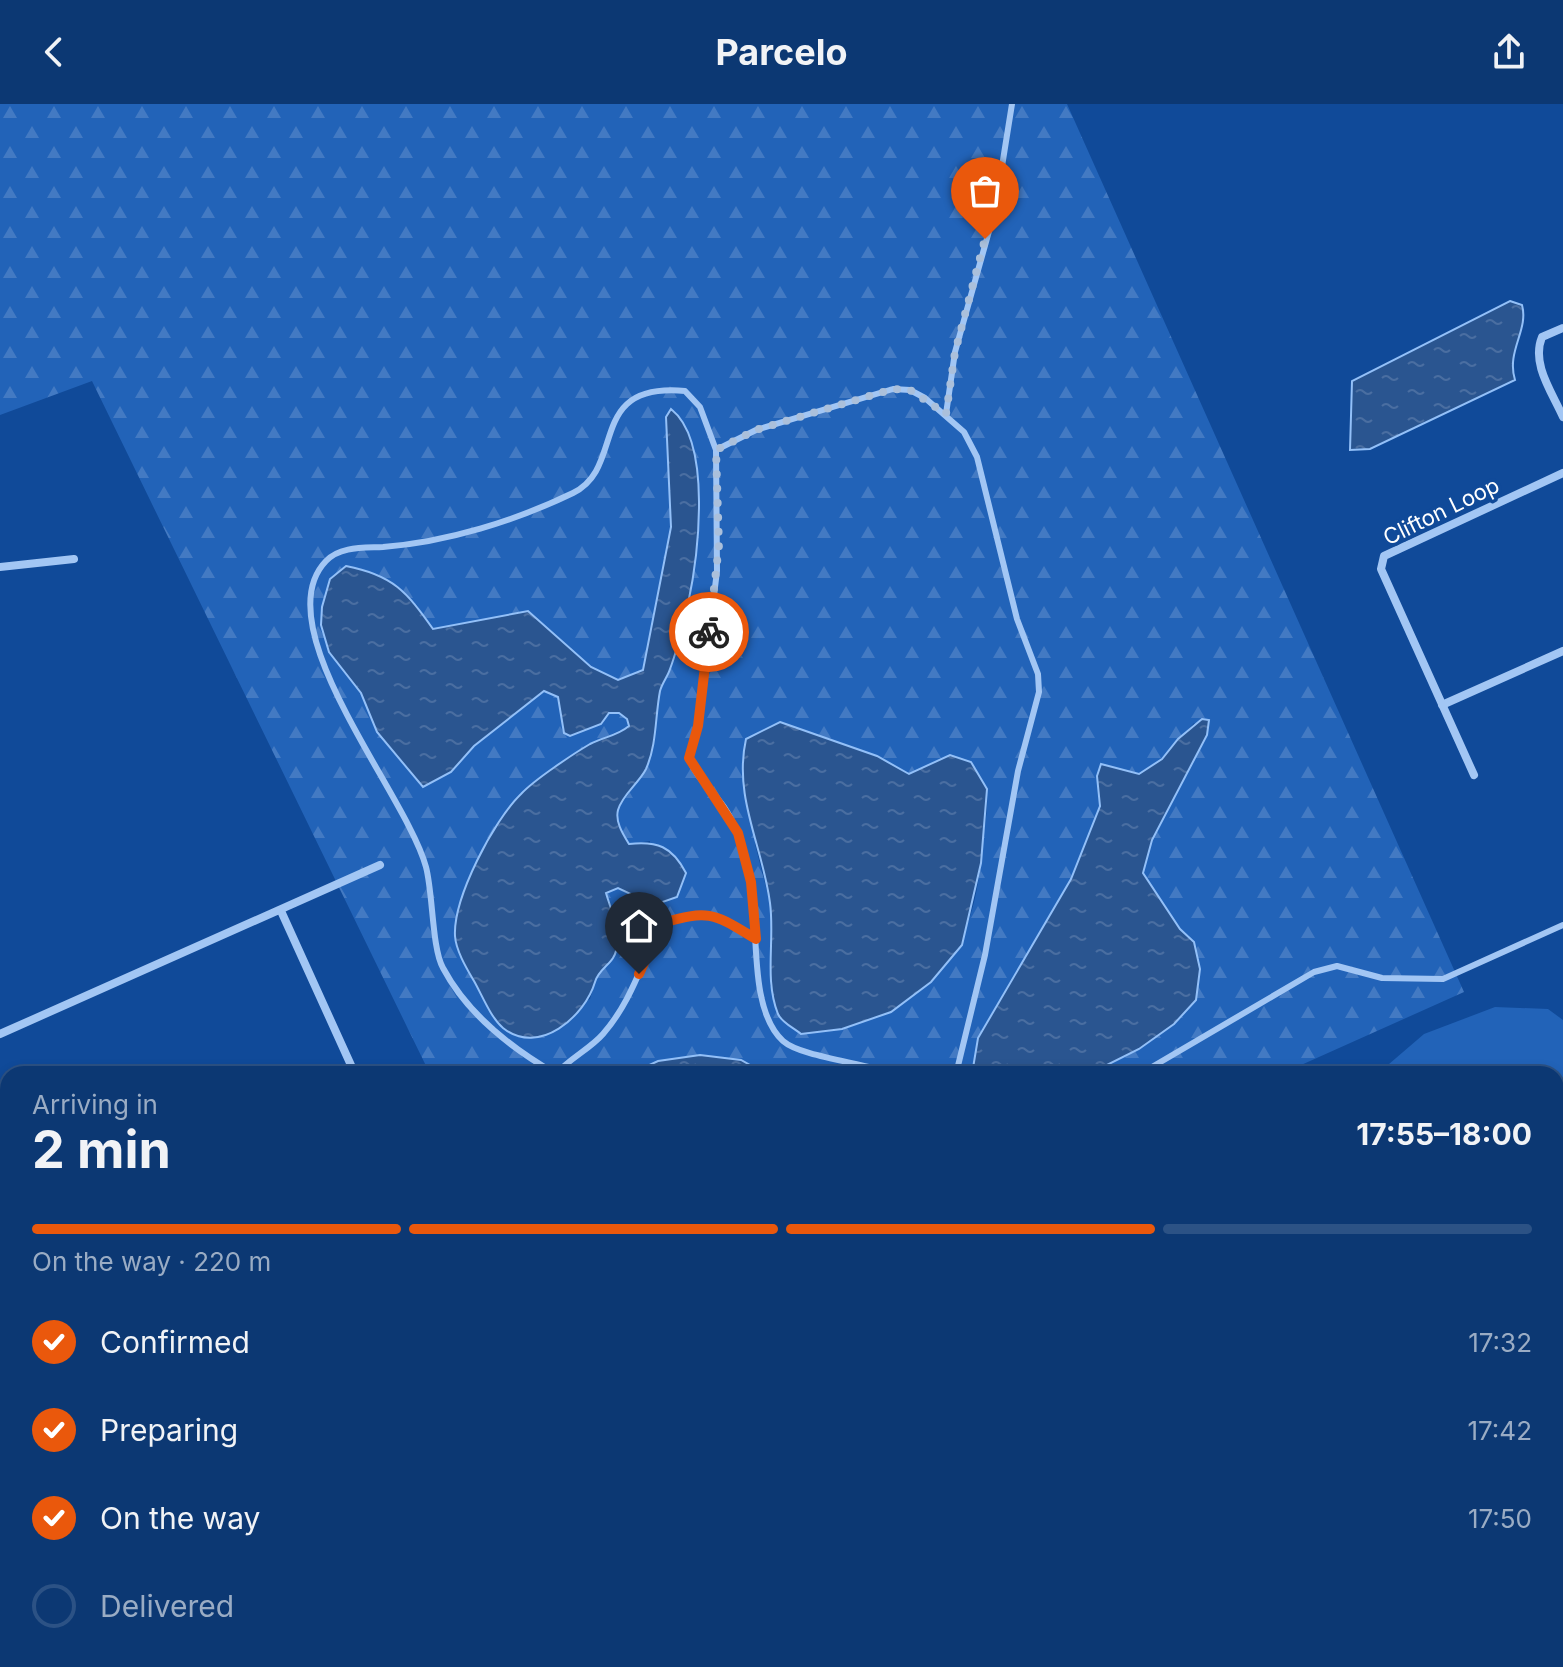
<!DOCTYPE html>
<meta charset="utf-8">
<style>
body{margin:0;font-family:Inter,sans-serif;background:#1a437b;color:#f1f3f6;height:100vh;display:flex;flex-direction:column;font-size:30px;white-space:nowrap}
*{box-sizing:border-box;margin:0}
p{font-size:26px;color:#9aacc4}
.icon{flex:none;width:44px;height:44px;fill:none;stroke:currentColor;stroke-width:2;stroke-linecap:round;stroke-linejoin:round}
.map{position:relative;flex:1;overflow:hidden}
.details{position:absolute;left:0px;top:962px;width:1564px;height:602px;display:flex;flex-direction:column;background:#0c3873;border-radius:24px 24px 0 0;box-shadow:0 4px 12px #0003,0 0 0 2px #2c5285}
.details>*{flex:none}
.pin{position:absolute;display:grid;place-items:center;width:68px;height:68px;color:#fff;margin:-82px -34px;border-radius:50% 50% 50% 0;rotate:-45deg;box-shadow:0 0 8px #0007}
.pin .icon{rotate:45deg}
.courier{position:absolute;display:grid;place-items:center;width:80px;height:80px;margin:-40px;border:6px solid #ea580c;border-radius:50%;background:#fff;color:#222;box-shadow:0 2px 10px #0007}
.summary em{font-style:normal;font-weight:700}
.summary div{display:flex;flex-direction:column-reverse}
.summary{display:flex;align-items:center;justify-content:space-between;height:136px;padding:0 32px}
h1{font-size:52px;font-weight:700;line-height:60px}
.bar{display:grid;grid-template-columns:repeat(4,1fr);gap:12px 8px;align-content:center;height:96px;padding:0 32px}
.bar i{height:10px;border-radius:6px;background:#2c5285}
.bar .current{background:#ea580c}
.bar p{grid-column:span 4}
ol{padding:0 32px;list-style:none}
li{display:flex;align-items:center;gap:24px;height:88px}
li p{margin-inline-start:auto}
li .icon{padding:8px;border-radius:50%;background:#ea580c;color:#fff;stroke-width:4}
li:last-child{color:#9aacc4}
li i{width:44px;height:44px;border:4px solid #2c5285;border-radius:50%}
header{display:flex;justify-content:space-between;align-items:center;height:104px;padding:0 32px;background:#0c3873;font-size:36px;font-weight:700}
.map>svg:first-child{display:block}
.forest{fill:url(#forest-firs);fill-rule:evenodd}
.pitch{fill:#2263b8}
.water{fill:url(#water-ripples);stroke:#93c0f8;stroke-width:2}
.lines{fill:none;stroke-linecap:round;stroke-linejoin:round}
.path{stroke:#a2c6f4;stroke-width:3;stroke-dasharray:4 6;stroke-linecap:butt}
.lane{stroke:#a2c6f4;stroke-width:6}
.street{stroke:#a2c6f4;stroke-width:8}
.done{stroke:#abc0db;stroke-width:8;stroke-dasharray:0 14.4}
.route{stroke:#ea580c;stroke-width:10}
.labels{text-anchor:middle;stroke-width:7;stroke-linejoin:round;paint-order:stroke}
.street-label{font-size:22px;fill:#fff;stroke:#104a99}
</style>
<header><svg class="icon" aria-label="back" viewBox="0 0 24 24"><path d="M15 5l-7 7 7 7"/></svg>Parcelo<svg class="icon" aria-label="share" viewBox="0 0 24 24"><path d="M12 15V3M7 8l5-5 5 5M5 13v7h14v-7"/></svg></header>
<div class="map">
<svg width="1563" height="1563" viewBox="0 0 1563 1563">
<defs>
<pattern id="forest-firs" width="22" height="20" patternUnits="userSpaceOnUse" patternTransform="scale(2)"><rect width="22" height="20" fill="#2263b8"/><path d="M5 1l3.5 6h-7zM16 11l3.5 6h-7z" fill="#437ac3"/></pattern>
<pattern id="water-ripples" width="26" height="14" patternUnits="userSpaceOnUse" patternTransform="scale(2)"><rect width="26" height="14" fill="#2a5590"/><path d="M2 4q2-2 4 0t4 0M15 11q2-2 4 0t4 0" fill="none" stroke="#4a6ea1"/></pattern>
</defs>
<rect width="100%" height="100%" fill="#104a99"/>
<path class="forest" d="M 0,0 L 1067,0 L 1464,888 L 1281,970 L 1089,970 L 1194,838 L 1180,825 L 1143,770 L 1152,736 L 1207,631 L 1194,619 L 1162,655 L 1139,670 L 1101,661 L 1097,672 L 1100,702 L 1071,775 L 978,933 L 972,970 L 766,970 L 741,956 L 658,957 L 630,970 L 430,970 L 92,277 L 0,311 ZM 671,306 L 697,371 L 699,417 L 688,497 L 670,565 L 660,586 L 654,638 L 645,666 L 618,705 L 619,724 L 629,740 L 650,737 L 654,801 L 618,784 L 606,789 L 612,806 L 615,851 L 597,872 L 590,895 L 502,924 L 465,861 L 455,834 L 541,676 L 591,640 L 629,622 L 627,615 L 619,609 L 609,609 L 601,620 L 570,632 L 558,593 L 544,587 L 474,642 L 451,668 L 422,683 L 377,628 L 361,589 L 329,548 L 416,500 L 433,525 L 528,507 L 591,563 L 618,576 L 643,566 L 671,423 L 666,313 ZM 780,619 L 877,652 L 909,670 L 950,651 L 971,658 C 976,665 984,676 986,684 C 990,701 983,728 982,746 C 973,850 939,890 842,925 L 770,882 L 773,843 L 770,799 L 755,740 Z
M 706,1556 L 1176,1556 L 1174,1563 L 709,1563 Z"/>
<path class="pitch" d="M 1495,903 L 1548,905 L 1563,916 L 1563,1011 L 1556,1019 L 1556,970 L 1387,970 L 1382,966 L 1424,930 Z
M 1563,1373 L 1563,1563 L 1559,1563 L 1556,1556 L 1556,1380 Z
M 1215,1556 L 1489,1556 L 1495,1563 L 1208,1563 Z"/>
<path class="water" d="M 1510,197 L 1522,201 C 1529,226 1506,247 1515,276 L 1370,345 L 1350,346 L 1352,277 Z
M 671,305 C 713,338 698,453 688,500 C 683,521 678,544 670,565 C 668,572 662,579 660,587 C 655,613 657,640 646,665 C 639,679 622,691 618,706 C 615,718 623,730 629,740 C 657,737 672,742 686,769 L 677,793 L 654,801 L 618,784 L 606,789 C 611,806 624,837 613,854 C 608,862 598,867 595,878 C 585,912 539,953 503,924 C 491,914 482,891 474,877 C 467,865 456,847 455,832 C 453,794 494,716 521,690 C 534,676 573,650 590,640 C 603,633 617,632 629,622 L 627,615 L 619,609 L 609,609 L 601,620 L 570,632 L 564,629 L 558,593 L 544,587 L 474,642 L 451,668 L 423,683 L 377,628 L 361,589 L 329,548 L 321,521 L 322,503 L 330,475 L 346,462 C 393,471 407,488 433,525 L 528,507 L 591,563 L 618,576 L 643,566 L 671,423 L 666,313 Z
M 1202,615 L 1209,616 L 1207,631 L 1152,736 L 1143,769 L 1180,825 L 1194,838 L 1200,865 L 1196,896 L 1174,920 L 1139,945 L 1089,970 L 972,970 L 978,934 L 1071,775 L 1100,702 L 1097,672 L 1101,660 L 1139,670 L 1162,655 L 1178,635 Z
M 780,618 L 877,652 L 909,670 L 950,651 L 971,658 L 987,685 L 981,759 L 962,841 L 931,878 L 891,908 L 842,925 L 801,930 C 794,924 782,919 778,910 C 764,875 775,836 770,799 C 763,743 733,693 746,635 Z
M 700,951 L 741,956 L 766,970 L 630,970 L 658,957 Z"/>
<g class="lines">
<path class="path" d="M 1556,1045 L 1563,1037
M 1556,1091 L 1563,1086
M 1556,1100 L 1561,1107
M 1556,1282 L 1563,1280
M 1556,1315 L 1563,1316
M 1556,1364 L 1563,1355
M 1556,1528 L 1563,1525
M 1530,1556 L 1532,1563
M 786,1563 L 786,1556"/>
<path class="lane" d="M 946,310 L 955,248 L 995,106 L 1012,0
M 556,970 C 511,944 468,911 443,864 C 432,845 433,789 426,763 C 407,691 263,522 326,457 C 340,442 364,444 383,443 C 447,438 515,417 573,389 C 627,363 585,278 685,287 L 700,303 L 716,346
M 556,970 C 570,954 590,945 603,930 C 632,897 642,857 662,819 C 711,805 714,810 756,835
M 893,970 C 866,959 801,953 783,937 C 748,905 759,822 751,778 C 746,752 739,725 724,703 C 713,687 695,673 689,654 L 698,622 L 717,467 L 716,346 L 756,326 L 893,285 L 910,286 L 925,294 L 964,328 L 977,353 L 1017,515 L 1038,570 L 1039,588 L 1018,667 L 985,851 L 956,970
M 1140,970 L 1314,868 L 1337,862 L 1382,874 L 1443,875 L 1563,821"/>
<path class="street" d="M 1563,224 L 1542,233 C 1531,260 1552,288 1563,313
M 0,463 L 74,455
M 1442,601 L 1563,547
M 1474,671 L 1381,465 L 1384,452 L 1563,369
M 281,807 L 355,970
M 0,930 L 380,761
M 0,1031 L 8,1049
M 328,1556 L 334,1563
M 609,1556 L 612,1563
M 219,1563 L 220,1556
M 430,1563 L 445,1556"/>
</g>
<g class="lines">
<path class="done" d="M 709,528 L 719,441 L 716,346 L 756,326 L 893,285 L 910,286 L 946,310 L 955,248 L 985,135"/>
<path class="route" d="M 639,870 L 662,819 C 711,805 714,810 756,835 L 751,778 L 738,729 L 689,654 L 698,622 L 709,528"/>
</g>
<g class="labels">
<g class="street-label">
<text transform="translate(1441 407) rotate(-26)" y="8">Clifton Loop</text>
</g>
</g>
</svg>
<div class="pin" style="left:985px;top:135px;background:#ea580c"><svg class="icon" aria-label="bag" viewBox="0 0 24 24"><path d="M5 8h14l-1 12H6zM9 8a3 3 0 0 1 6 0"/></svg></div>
<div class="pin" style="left:639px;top:870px;background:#1f2937"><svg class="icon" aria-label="home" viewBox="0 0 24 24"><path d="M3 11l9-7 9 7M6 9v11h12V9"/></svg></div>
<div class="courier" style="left:709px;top:528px"><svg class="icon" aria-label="bike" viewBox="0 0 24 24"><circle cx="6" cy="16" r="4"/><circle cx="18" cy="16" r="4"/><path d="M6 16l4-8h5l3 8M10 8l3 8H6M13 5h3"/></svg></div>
<section class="details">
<div class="summary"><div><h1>2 min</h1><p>Arriving in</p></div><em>17:55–18:00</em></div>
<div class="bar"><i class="current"></i><i class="current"></i><i class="current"></i><i></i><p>On the way · 220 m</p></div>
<ol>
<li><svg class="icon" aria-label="check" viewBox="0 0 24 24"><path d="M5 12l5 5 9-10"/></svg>Confirmed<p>17:32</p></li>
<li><svg class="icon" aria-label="check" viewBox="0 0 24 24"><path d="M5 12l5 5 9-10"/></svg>Preparing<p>17:42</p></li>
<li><svg class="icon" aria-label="check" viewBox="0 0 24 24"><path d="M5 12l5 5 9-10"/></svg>On the way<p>17:50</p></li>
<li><i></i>Delivered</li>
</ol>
</section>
</div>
